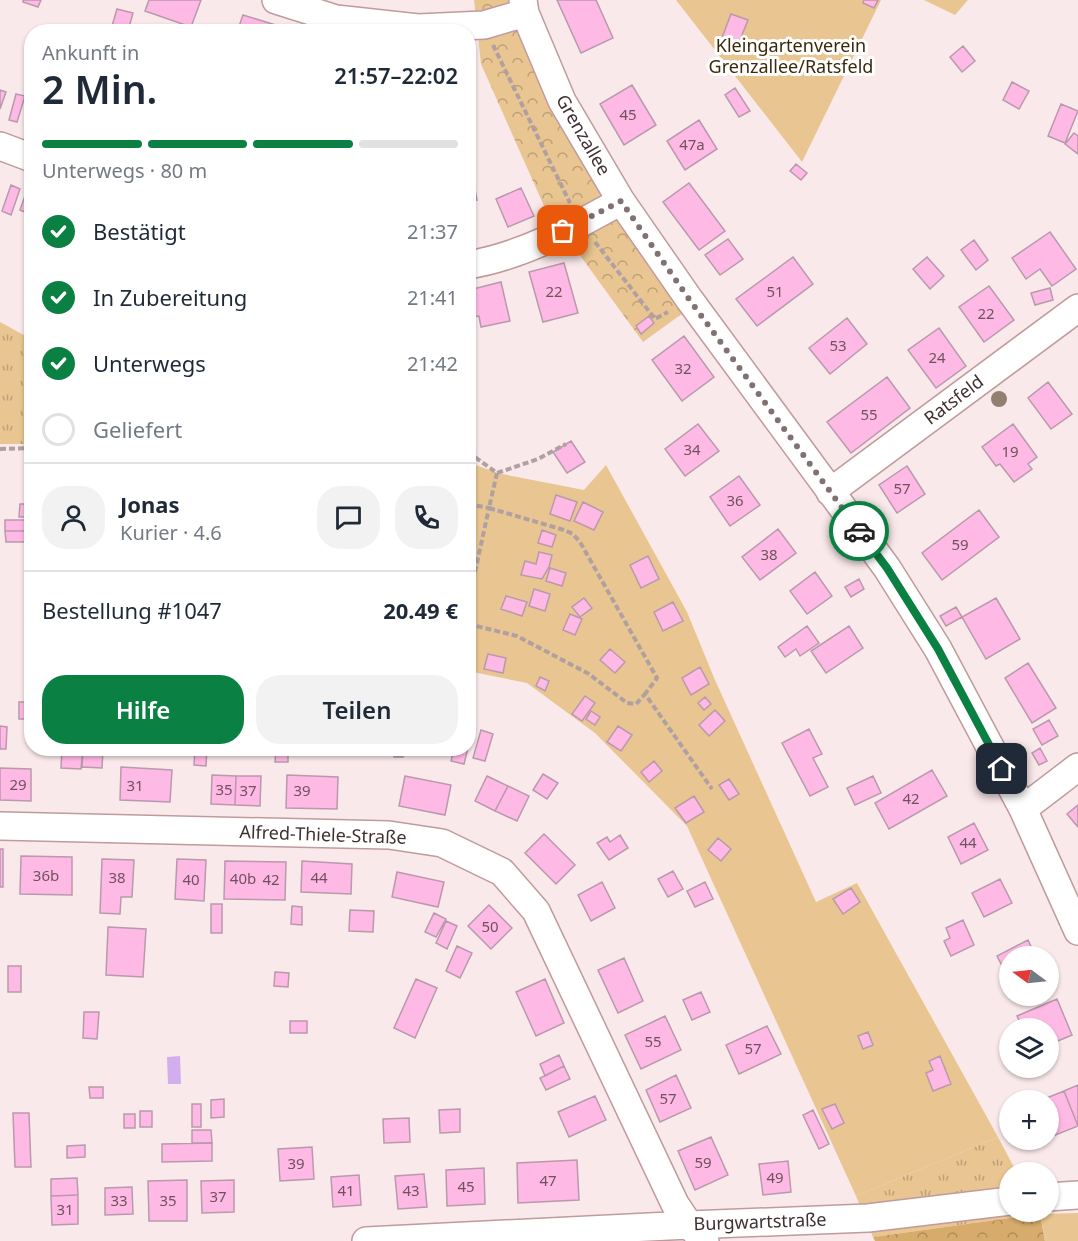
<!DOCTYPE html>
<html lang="de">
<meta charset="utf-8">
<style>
body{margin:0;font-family:"Noto Sans",sans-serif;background:#f2f2f3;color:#1f2937;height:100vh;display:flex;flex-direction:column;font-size:22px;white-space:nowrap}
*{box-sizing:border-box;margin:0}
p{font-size:20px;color:#747a83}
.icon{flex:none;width:33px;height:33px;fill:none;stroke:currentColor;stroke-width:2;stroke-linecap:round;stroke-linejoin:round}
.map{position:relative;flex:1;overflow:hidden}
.sheet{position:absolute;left:24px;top:24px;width:452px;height:732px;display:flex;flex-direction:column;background:#fff;border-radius:24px;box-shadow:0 2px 4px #0004}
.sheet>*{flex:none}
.needle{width:39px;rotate:285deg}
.tools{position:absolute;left:999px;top:946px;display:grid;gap:12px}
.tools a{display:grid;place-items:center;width:60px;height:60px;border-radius:50%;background:#fff;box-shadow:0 2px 4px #0004;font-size:30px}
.pin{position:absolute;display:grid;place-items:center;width:51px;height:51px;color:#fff;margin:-26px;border-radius:12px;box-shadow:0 3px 9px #0006}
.courier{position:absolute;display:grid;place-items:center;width:60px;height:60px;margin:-30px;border:4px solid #0b8043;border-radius:50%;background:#fff;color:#222;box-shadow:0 2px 8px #0007}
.headline em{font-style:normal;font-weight:600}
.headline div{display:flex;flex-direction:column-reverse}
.headline{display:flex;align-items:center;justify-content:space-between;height:102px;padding:0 18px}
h1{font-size:39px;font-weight:600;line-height:45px}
.bar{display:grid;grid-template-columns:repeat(4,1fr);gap:9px 6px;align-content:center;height:72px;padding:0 18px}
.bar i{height:8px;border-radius:4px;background:#e0e1e3}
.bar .current{background:#0b8043}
.bar p{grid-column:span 4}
.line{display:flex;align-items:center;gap:15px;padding:0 18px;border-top:2px solid #e0e1e3}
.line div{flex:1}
.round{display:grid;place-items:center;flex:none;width:63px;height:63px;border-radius:24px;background:#f2f2f3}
ol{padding:0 18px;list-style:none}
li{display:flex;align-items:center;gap:18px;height:66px}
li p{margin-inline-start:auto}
li .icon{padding:6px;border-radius:50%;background:#0b8043;color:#fff;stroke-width:4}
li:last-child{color:#747a83}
li i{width:33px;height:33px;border:3px solid #e0e1e3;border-radius:50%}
.primary-button{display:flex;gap:12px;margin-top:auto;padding:12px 18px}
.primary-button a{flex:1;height:69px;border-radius:24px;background:#0b8043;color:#fff;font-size:24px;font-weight:600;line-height:69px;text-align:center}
.primary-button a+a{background:#f2f2f3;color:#1f2937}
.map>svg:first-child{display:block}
.grass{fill:url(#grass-tufts)}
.forest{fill:url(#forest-crowns)}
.park{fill:url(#park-crowns)}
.garden{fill:#e9c591}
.water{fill:#d2aeee}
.building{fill:#ffb9e5;stroke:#b999ac;stroke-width:1.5}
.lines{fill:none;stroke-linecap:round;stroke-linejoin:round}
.street-casing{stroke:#c09a9d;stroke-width:30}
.path{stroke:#b0a0a1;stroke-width:4;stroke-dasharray:6 3;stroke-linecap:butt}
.street{stroke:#fff;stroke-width:27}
.tree{fill:#917f70}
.done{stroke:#807172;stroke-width:6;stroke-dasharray:0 10.8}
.route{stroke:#0b8043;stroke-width:8}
.labels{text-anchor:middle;stroke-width:6;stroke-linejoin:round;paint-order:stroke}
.number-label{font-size:15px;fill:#6f525e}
.park-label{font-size:18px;fill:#3b290c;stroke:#fff}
.street-label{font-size:18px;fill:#3f3031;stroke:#fff}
</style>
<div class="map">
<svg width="1078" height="1241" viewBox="0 0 1078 1241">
<defs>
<pattern id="grass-tufts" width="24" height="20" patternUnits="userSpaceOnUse" patternTransform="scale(1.5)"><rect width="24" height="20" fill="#e9c591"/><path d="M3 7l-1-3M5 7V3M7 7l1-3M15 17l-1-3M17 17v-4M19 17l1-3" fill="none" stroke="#bea077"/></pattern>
<pattern id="forest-crowns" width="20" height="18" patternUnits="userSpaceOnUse" patternTransform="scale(1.5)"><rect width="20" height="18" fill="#d7ab6b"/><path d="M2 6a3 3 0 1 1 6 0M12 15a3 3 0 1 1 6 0" fill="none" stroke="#b08c59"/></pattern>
<pattern id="park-crowns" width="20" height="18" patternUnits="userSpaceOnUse" patternTransform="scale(1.5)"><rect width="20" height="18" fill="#e9c591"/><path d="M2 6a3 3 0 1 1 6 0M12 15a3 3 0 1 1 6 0" fill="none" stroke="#bea077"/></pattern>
</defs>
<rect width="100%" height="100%" fill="#fae9ea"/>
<path class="grass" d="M 0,322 L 31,339 L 31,444 L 0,444 Z
M 998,1137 L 1017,1173 L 1010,1173 L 1010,1212 L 1039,1212 L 1040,1214 L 873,1237 L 856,1196 Z"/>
<path class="forest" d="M 1040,1214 L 1045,1241 L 875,1241 L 873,1237 Z"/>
<path class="park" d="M 474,0 L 509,0 L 510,17 L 586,161 L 683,313 L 643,342 L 544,206 L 481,64 Z"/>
<path class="garden" d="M 676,0 L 881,0 L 802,162 Z
M 924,0 L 968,0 L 955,15 Z
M 468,462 L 497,473 L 584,490 L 606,465 L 687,612 L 715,680 L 816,902 L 857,883 L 998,1137 L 856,1196 L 687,826 L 595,733 L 527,683 L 468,671 Z
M 1078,1213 L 1078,1241 L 1045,1241 L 1040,1214 Z"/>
<path class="water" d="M 180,1056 L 181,1084 L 168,1084 L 167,1057 Z"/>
<path class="building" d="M 23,0 L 41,0 L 38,7 L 23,2 Z
M 149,0 L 201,0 L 191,27 L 145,11 Z
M 557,0 L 596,0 L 613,38 L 581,53 Z
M 864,0 L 878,0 L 874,8 L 863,3 Z
M 117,9 L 133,13 L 128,31 L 112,26 Z
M 731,14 L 748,20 L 736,50 L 720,43 Z
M 243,15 L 289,29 L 289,32 L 237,32 Z
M 31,41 L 32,41 L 32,59 L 25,56 Z
M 963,46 L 975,61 L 962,72 L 950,57 Z
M 1012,82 L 1029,91 L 1019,109 L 1003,100 Z
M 632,85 L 656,125 L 624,145 L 600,104 Z
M 735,88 L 750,111 L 739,117 L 725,95 Z
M 0,90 L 6,92 L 0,109 Z
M 16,94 L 25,96 L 17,122 L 9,120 Z
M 31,100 L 32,101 L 32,119 L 26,117 Z
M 1061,104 L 1078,111 L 1065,143 L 1048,136 Z
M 699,120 L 717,149 L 685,170 L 667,141 Z
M 1074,133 L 1078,136 L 1078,154 L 1065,144 Z
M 796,164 L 807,173 L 801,180 L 790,171 Z
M 473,179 L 477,200 L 468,201 L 468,180 Z
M 689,183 L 725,231 L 699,250 L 663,202 Z
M 11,185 L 20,189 L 11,215 L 2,211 Z
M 521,188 L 534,216 L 508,227 L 496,199 Z
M 27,190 L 32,191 L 32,220 L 28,219 L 30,214 L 20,210 Z
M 1050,232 L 1076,269 L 1052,286 L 1040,269 L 1026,279 L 1012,258 Z
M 728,239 L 743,259 L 720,275 L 705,255 Z
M 974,240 L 988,260 L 976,270 L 961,250 Z
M 793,257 L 813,284 L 757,326 L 736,299 Z
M 927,257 L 944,276 L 930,289 L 913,269 Z
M 564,263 L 578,313 L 543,322 L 529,272 Z
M 501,282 L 510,321 L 481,327 L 479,316 L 473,317 L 469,299 L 475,297 L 473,289 Z
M 989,286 L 1014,320 L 984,342 L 959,307 Z
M 1050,288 L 1053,300 L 1035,305 L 1031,293 Z
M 649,316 L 654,323 L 641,334 L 636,326 Z
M 847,318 L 867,344 L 830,374 L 809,348 Z
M 939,328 L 966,366 L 936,388 L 908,350 Z
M 684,336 L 714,377 L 682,401 L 652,360 Z
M 887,377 L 910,408 L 851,453 L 827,422 Z
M 1048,382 L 1072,414 L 1051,429 L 1028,398 Z
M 698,424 L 719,451 L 685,476 L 665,449 Z
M 1013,424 L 1037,457 L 1028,464 L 1032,469 L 1014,482 L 1000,464 L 996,466 L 982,447 Z
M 571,441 L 585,462 L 567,473 L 553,452 Z
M 907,466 L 925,494 L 897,513 L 879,485 Z
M 739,476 L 760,505 L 730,526 L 710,497 Z
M 556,495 L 577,502 L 570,521 L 550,514 Z
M 583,502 L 603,512 L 594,530 L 574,521 Z
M 20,504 L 32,504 L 32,517 L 19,517 Z
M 979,510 L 999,537 L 942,580 L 922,553 Z
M 5,520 L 26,520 L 26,531 L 5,531 Z
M 778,529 L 796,553 L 760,580 L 742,557 Z
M 542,530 L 556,535 L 552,547 L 538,543 Z
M 5,531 L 26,531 L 26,542 L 6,542 Z
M 539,552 L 552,555 L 549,567 L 542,579 L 521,575 L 525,561 L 536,564 Z
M 648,556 L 659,579 L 641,588 L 630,565 Z
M 550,568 L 566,573 L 562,586 L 546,581 Z
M 815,572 L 832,596 L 807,614 L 790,591 Z
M 859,579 L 864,589 L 851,597 L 845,587 Z
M 534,589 L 550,594 L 545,611 L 529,606 Z
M 506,596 L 527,602 L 522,616 L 501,609 Z
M 584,598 L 592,608 L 580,617 L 572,607 Z
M 996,598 L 1020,639 L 986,659 L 962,617 Z
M 673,602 L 683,621 L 663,631 L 654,612 Z
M 956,607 L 962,617 L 946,626 L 940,616 Z
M 570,614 L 582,619 L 575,635 L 563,630 Z
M 807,626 L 819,643 L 800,656 L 796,649 L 785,657 L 778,647 Z
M 849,626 L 863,648 L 826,673 L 811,651 Z
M 610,649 L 625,662 L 615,673 L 600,660 Z
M 488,654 L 506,658 L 503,673 L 484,669 Z
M 1028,663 L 1056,708 L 1032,723 L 1005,678 Z
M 700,667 L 709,684 L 691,695 L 682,678 Z
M 540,677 L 549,681 L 545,691 L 536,686 Z
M 585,696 L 595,703 L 582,721 L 572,714 Z
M 705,697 L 711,704 L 704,710 L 698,703 Z
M 19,702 L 32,702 L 32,719 L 19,719 Z
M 715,710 L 725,721 L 709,736 L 699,725 Z
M 591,711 L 600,717 L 595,725 L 586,719 Z
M 1049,720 L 1058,736 L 1042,745 L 1033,729 Z
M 0,726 L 7,727 L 6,749 L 0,749 Z
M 618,726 L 632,735 L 621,751 L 607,742 Z
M 809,729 L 822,754 L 813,758 L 828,787 L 810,796 L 782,743 Z
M 481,730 L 493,734 L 485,761 L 473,758 Z
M 62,748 L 83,748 L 81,769 L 61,768 Z
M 195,748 L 207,748 L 206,766 L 194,765 Z
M 235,748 L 252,748 L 252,753 L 235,753 Z
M 288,748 L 288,762 L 275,762 L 276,748 Z
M 395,748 L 404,748 L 403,757 L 394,757 Z
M 454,748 L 468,748 L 464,764 L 451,761 Z
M 1040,748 L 1047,761 L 1039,765 L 1032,753 Z
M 83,749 L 103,750 L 102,768 L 82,767 Z
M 654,761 L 662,771 L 649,782 L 641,772 Z
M 121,767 L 172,770 L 170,802 L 120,800 Z
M 0,768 L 31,769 L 31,801 L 0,800 Z
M 932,770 L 947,796 L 889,829 L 875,803 Z
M 543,774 L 558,783 L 547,799 L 533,790 Z
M 212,775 L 236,776 L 235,805 L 211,804 Z
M 287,775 L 338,777 L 337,809 L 286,808 Z
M 236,776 L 261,776 L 260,806 L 235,805 Z
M 405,776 L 451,785 L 445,815 L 399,806 Z
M 487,776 L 508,786 L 495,811 L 475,801 Z
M 873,776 L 881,793 L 855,805 L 847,788 Z
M 729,779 L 739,794 L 729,800 L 719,785 Z
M 508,786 L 529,796 L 517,821 L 495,811 Z
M 694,796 L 704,812 L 686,823 L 675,808 Z
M 1078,805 L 1078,827 L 1067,814 Z
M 974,823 L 988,850 L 961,864 L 948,837 Z
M 544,834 L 575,865 L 556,884 L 525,853 Z
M 620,835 L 628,848 L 609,860 L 597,843 L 607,837 L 610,842 Z
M 718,838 L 731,849 L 721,861 L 708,850 Z
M 0,849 L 3,849 L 3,887 L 0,887 Z
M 21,856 L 72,857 L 72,895 L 20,894 Z
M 102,859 L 134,860 L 132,897 L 121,897 L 120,914 L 100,913 Z
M 177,859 L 206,860 L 204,901 L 175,899 Z
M 225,861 L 286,862 L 285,900 L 224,899 Z
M 302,861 L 352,864 L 351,894 L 301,892 Z
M 673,871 L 683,889 L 668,897 L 658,879 Z
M 397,872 L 444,882 L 438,907 L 392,897 Z
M 1000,879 L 1012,903 L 984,917 L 972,893 Z
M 602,882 L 615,908 L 591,921 L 578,895 Z
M 705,882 L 713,899 L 695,907 L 687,891 Z
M 851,888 L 860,902 L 843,914 L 833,899 Z
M 211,904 L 222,904 L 222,933 L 211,933 Z
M 489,905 L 512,928 L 491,949 L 468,926 Z
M 292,906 L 302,907 L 302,925 L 291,924 Z
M 350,910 L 374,911 L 373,932 L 349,931 Z
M 434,913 L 446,919 L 436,937 L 425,932 Z
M 963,920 L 974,945 L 951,956 L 944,941 L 950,938 L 946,928 Z
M 446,921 L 457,926 L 447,949 L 436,943 Z
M 108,927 L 146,929 L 143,977 L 106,975 Z
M 1028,940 L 1036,957 L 1010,957 L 1010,981 L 997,956 Z
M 457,946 L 472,953 L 460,978 L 446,971 Z
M 624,958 L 643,1001 L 618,1013 L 598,970 Z
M 8,966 L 21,966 L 21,992 L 8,992 Z
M 275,972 L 289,973 L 288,987 L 274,986 Z
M 416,979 L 437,988 L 415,1038 L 394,1028 Z
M 545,979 L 564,1023 L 536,1036 L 516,992 Z
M 701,992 L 710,1012 L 692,1020 L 683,1000 Z
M 1057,999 L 1072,1035 L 1048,1045 L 1048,1029 L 1023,1029 L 1017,1016 Z
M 84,1012 L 99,1012 L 97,1039 L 83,1038 Z
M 665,1016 L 681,1050 L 641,1069 L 625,1035 Z
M 290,1021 L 307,1021 L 307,1033 L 290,1033 Z
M 767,1026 L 781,1054 L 739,1074 L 726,1045 Z
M 868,1032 L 873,1045 L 863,1049 L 858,1036 Z
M 559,1055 L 564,1066 L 545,1076 L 540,1064 Z
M 940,1056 L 951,1084 L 933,1091 L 926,1073 L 933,1070 L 929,1061 Z
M 564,1066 L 570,1079 L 546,1090 L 540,1078 Z
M 676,1075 L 691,1108 L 660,1122 L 646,1090 Z
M 1078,1085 L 1078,1126 L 1064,1091 Z
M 89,1087 L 103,1087 L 103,1098 L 90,1098 Z
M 1064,1091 L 1078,1126 L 1048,1138 L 1048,1101 L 1039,1101 Z
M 595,1096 L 606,1120 L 569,1137 L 558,1112 Z
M 224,1099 L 224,1117 L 211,1118 L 211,1100 Z
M 192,1104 L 201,1104 L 201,1127 L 192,1127 Z
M 835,1104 L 844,1123 L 832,1129 L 822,1109 Z
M 460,1109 L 460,1132 L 440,1133 L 439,1110 Z
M 813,1110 L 829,1144 L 819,1149 L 803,1115 Z
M 140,1111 L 152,1111 L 152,1127 L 140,1127 Z
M 13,1113 L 29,1113 L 31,1167 L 15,1167 Z
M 124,1114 L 135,1114 L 135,1128 L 124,1128 Z
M 409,1118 L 410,1142 L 384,1143 L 383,1119 Z
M 192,1130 L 211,1130 L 212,1143 L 192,1143 Z
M 711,1137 L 728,1175 L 695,1190 L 678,1151 Z
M 212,1143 L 212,1161 L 162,1162 L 162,1144 Z
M 85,1145 L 85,1157 L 67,1158 L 67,1146 Z
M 312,1147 L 314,1179 L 280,1181 L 278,1149 Z
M 577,1160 L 579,1200 L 518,1203 L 517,1163 Z
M 788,1161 L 791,1192 L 763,1195 L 759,1164 Z
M 484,1168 L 485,1204 L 447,1206 L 446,1170 Z
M 424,1174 L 427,1207 L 398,1209 L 395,1176 Z
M 359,1175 L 361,1205 L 333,1207 L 331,1177 Z
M 77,1178 L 78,1195 L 51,1196 L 51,1179 Z
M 187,1180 L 187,1221 L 149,1221 L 148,1181 Z
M 234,1180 L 234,1212 L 202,1213 L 201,1181 Z
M 132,1187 L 133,1214 L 105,1215 L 105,1188 Z
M 78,1195 L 78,1224 L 52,1225 L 51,1196 Z"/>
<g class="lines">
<g class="street-casing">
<path id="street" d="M 276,0 L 336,19 L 418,28 L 484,25 L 525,13
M 523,0 L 525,13 L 562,101 L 621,201 L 689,299 L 887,568 L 938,649 L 1023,809 L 1078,931
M 0,146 L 32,158
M 468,265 C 523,256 573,228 621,201
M 830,492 L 1078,308
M 1023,809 L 1078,767
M 0,826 L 389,835 L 442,843 L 502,872 L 536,911 L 675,1204 L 689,1225 L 705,1241
M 1048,1197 L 1078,1195
M 366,1241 L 689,1225 L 868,1218 L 1010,1201"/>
</g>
<path class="path" d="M 493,45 L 570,203
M 595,242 L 655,319 L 668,312
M 0,449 L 32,448
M 468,452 L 497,473 L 538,459 L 566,444
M 497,473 L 489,508 L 564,530 L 573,534 L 580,542 L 657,678 L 645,694
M 468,504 L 489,508 L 468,604
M 468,624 L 517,636 L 589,674 L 627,703 L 636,704 L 645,694 L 712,789"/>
<use href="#street" class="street"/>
</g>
<circle class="tree" cx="999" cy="399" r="8"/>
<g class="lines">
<path class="done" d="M 563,231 L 621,201 L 689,299 L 859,531"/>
<path class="route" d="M 859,531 L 887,568 L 938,649 L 1002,769"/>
</g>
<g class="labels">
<g class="number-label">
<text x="628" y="120">45</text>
<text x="692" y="150">47a</text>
<text x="554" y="297">22</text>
<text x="775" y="297">51</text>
<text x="986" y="319">22</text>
<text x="838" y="351">53</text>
<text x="937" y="363">24</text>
<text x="683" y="374">32</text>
<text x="869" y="420">55</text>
<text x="692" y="455">34</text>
<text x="1010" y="457">19</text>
<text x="902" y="494">57</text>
<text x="735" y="506">36</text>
<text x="960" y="550">59</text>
<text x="769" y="560">38</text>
<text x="18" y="790">29</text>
<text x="135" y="791">31</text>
<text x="224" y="795">35</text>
<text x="248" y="796">37</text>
<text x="302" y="796">39</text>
<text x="911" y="804">42</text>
<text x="968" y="848">44</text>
<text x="46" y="881">36b</text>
<text x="117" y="883">38</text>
<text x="319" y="883">44</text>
<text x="243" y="884">40b</text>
<text x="191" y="885">40</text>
<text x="271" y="885">42</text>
<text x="490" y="932">50</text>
<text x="653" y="1047">55</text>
<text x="753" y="1054">57</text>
<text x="668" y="1104">57</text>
<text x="703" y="1168">59</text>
<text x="296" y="1169">39</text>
<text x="775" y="1183">49</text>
<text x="548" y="1186">47</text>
<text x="466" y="1192">45</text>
<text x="346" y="1196">41</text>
<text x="411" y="1196">43</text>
<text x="218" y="1202">37</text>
<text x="119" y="1206">33</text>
<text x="168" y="1206">35</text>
<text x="65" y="1215">31</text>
</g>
<g class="park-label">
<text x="791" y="52">Kleingartenverein<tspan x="791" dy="21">Grenzallee/Ratsfeld</tspan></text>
</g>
<g class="street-label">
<text transform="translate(583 135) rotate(60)" y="6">Grenzallee</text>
<text transform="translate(954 400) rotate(-37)" y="6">Ratsfeld</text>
<text transform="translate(323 835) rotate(2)" y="6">Alfred-Thiele-Straße</text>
<text transform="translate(760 1222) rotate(-2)" y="6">Burgwartstraße</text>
</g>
</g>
</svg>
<div class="tools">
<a><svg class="needle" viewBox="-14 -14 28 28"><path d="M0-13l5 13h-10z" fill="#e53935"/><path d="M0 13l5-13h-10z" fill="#747a83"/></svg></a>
<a><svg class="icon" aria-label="layers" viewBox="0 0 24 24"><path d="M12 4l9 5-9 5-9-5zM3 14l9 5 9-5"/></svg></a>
<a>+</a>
<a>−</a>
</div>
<div class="pin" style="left:563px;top:231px;background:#ea580c"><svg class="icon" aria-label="bag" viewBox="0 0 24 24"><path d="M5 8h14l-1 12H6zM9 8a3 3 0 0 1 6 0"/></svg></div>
<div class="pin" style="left:1002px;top:769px;background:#1f2937"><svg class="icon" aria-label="home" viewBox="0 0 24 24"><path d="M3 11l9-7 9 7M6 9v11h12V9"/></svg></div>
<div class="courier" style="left:859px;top:531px"><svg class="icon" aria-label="car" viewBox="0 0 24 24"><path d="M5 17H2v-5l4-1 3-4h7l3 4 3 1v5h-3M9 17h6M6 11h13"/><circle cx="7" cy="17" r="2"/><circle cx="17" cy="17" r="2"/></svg></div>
<section class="sheet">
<div class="headline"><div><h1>2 Min.</h1><p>Ankunft in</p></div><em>21:57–22:02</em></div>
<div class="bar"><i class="current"></i><i class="current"></i><i class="current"></i><i></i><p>Unterwegs · 80 m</p></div>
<ol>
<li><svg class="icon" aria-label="check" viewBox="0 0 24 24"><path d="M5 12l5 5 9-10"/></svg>Bestätigt<p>21:37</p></li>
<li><svg class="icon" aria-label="check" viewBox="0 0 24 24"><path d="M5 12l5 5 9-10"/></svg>In Zubereitung<p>21:41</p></li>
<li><svg class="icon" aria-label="check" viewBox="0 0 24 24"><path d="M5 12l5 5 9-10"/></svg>Unterwegs<p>21:42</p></li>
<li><i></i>Geliefert</li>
</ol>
<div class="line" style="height:108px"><a class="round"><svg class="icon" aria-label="person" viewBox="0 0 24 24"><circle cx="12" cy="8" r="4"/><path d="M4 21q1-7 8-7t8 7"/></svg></a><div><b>Jonas</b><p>Kurier · 4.6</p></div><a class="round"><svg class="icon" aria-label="chat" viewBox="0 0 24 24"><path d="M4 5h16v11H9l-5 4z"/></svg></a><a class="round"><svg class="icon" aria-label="phone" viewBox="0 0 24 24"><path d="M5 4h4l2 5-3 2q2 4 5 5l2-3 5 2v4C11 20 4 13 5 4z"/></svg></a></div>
<div class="line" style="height:78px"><div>Bestellung #1047</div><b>20.49 €</b></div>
<div class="primary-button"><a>Hilfe</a><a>Teilen</a></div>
</section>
</div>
